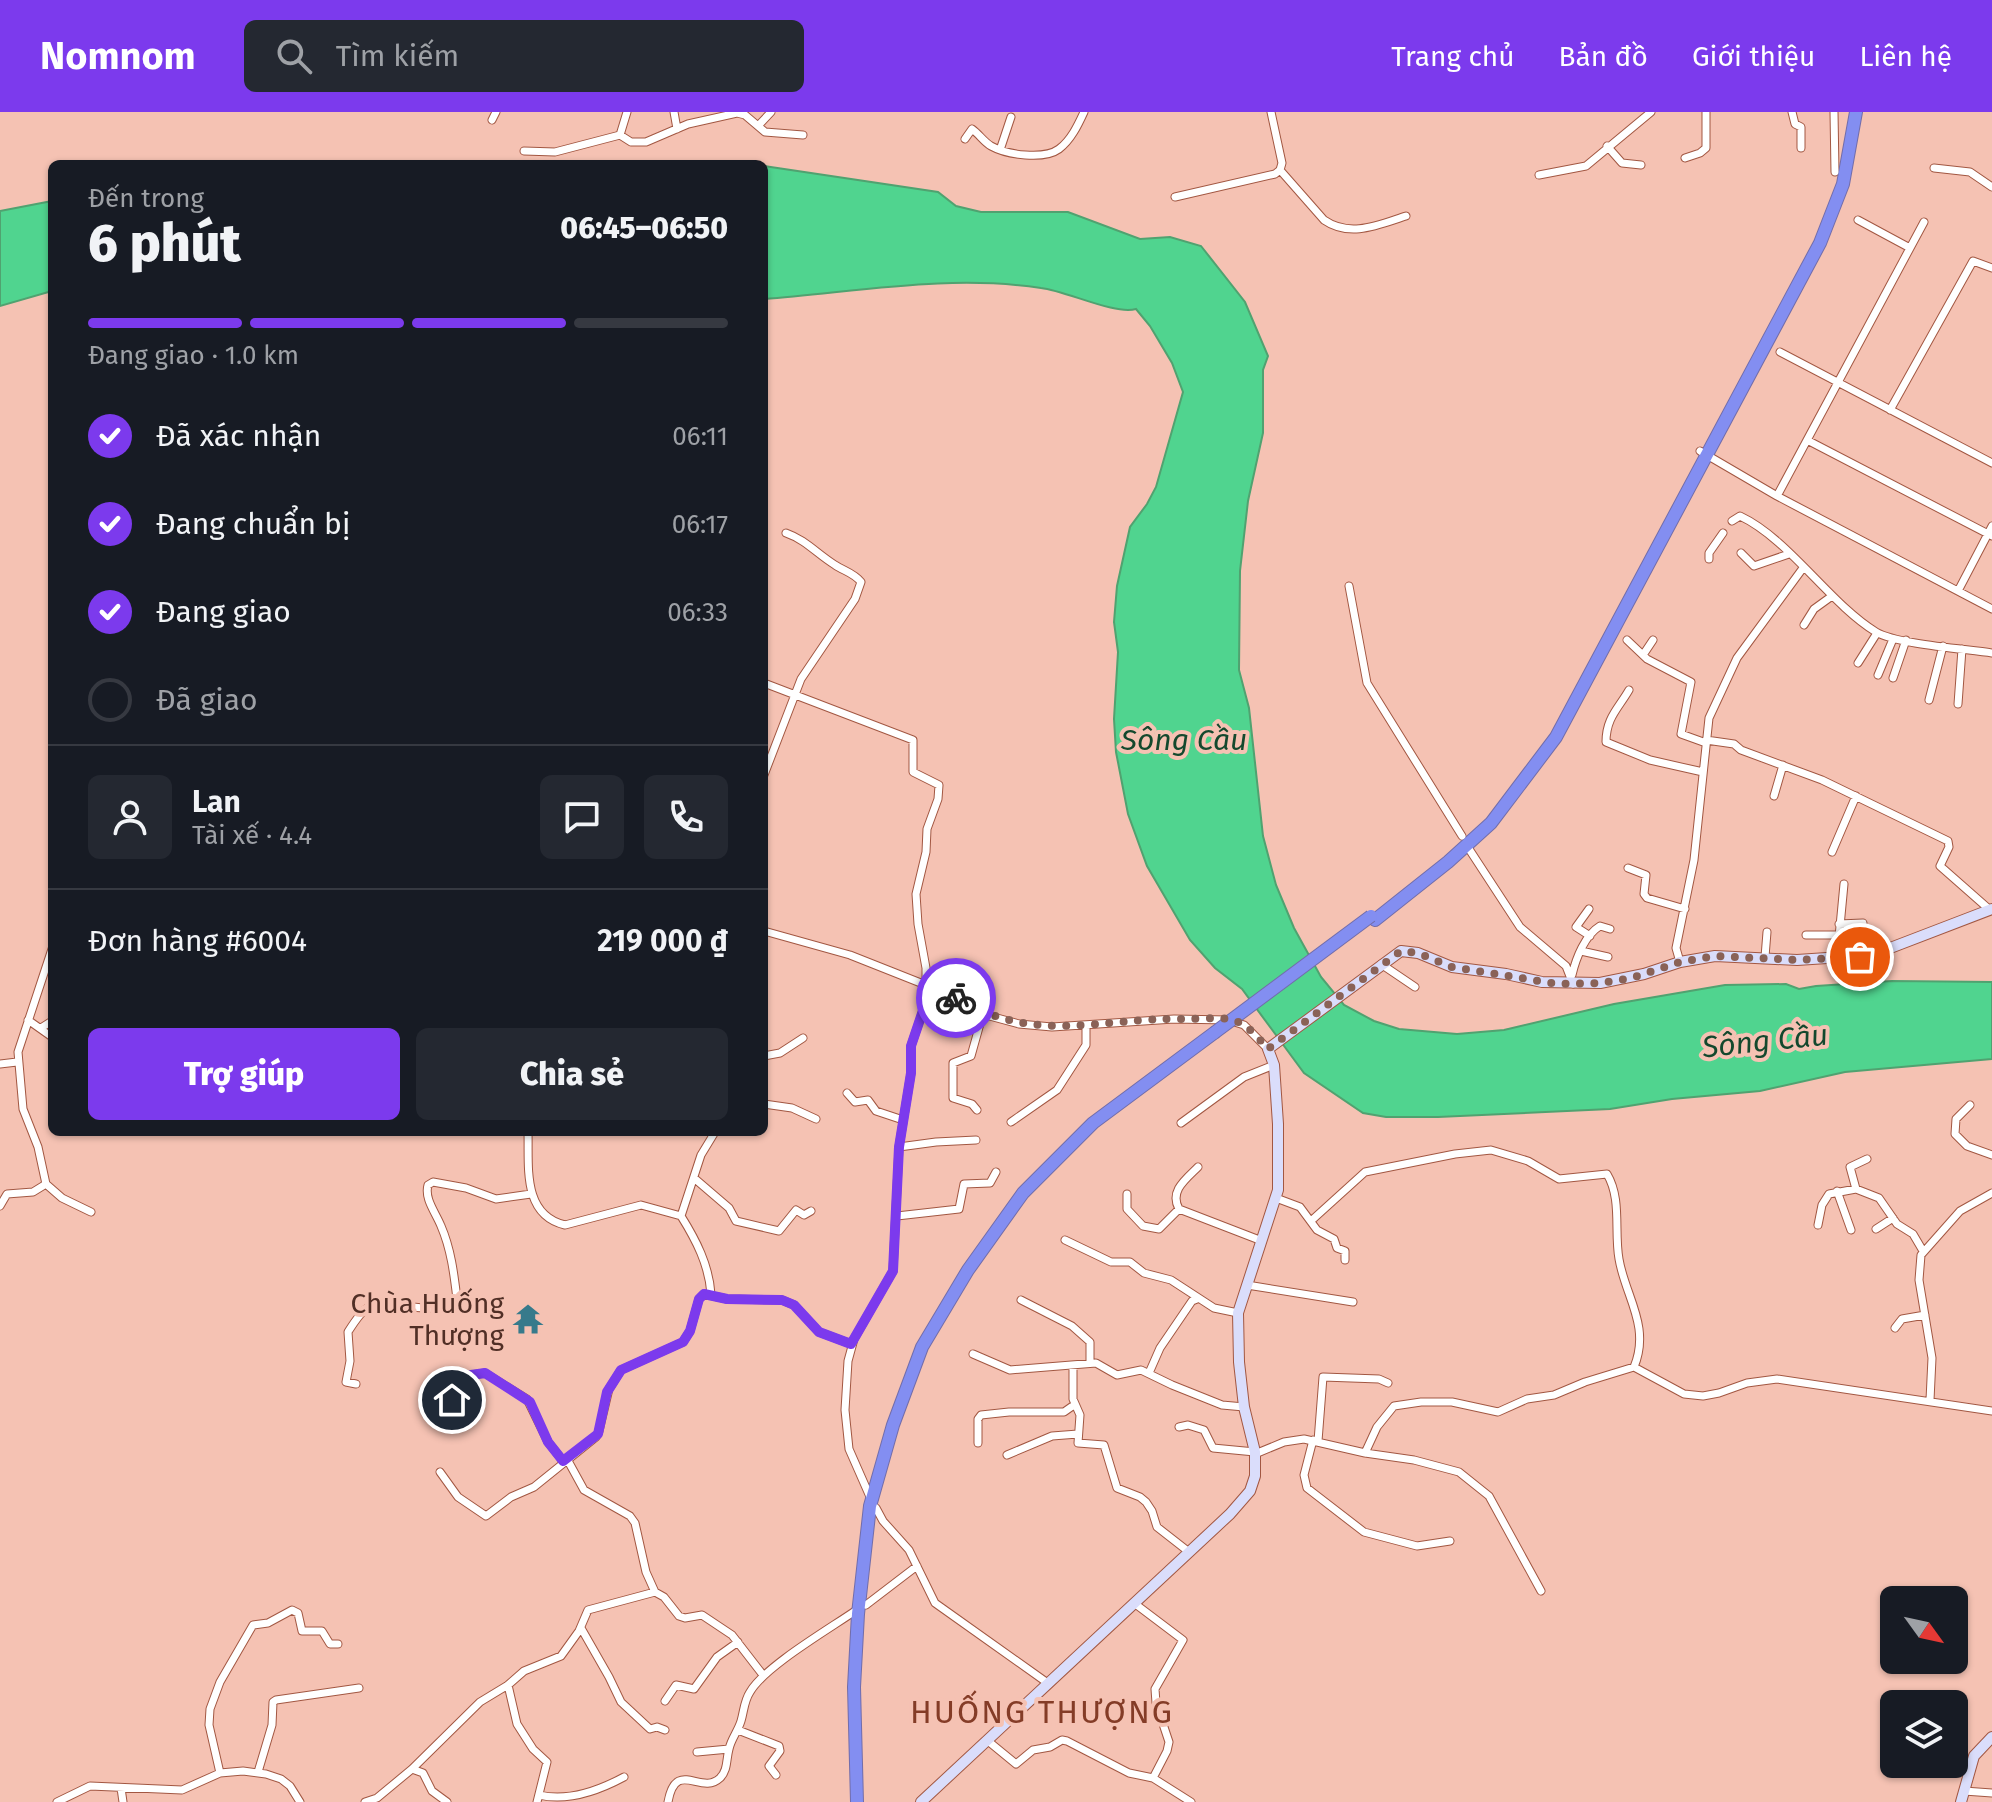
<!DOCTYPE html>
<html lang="vi">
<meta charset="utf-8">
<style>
body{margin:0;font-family:"Fira Sans",sans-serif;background:#242831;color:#f1f3f6;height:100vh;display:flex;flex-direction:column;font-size:30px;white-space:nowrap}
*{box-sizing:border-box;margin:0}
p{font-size:26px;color:#9ea1a6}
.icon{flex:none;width:44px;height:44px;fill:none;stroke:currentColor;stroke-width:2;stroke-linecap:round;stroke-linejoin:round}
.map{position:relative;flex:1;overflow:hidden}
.panel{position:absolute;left:48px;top:48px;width:720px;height:976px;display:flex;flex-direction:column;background:#171b24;border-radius:12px;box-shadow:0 2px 6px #0004}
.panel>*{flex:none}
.needle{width:52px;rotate:123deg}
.fabs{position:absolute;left:1880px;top:1474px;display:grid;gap:16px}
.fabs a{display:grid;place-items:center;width:88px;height:88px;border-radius:12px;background:#171b24;box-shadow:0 2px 6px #0004;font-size:40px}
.pin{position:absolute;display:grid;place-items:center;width:68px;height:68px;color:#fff;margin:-34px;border:4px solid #fff;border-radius:50%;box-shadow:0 2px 8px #0007}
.courier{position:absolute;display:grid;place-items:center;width:80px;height:80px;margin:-40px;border:6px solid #7c3aed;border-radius:50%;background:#fff;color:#222;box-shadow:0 2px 10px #0007}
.headline em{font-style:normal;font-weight:800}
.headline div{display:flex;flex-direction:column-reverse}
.headline{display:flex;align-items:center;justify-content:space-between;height:136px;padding:0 40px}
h1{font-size:52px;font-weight:800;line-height:60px}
.bar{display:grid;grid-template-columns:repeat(4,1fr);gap:12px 8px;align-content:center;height:96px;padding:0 40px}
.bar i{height:10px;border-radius:6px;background:#363941}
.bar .current{background:#7c3aed}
.bar p{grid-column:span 4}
.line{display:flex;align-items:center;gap:20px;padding:0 40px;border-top:2px solid #363941}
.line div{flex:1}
.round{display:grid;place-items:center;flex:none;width:84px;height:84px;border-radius:12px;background:#242831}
ol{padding:0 40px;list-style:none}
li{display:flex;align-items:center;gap:24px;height:88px}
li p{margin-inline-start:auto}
li .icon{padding:8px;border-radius:50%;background:#7c3aed;color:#fff;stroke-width:4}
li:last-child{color:#9ea1a6}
li i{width:44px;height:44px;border:4px solid #363941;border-radius:50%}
.cta{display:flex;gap:16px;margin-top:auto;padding:16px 40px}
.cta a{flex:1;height:92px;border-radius:12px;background:#7c3aed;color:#fff;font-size:32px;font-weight:800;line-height:92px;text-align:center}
.cta a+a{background:#242831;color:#f1f3f6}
header{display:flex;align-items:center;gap:48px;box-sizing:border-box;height:112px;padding:0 40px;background:#7c3aed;color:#fff}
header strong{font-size:38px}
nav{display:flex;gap:44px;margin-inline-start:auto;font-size:28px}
.search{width:560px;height:72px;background:#242831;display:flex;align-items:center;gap:20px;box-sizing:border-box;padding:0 28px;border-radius:12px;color:#9ea1a6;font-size:30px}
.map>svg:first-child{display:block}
.water{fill:#50d48f;stroke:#50a270;stroke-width:2}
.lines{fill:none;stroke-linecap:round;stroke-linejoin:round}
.street-casing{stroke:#a25742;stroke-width:9}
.secondary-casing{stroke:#a25742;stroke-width:12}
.highway-casing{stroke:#726daa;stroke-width:14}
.street{stroke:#fff;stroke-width:7}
.secondary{stroke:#daddfb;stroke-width:10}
.highway{stroke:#838ef1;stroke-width:12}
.highway-bridge-casing{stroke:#726daa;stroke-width:14;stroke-linecap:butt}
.highway-bridge{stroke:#838ef1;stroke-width:12}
.done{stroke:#8a6257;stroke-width:8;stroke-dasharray:0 14.4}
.route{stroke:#7c3aed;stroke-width:10}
.labels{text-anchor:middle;stroke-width:8;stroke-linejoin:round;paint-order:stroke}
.poi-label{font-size:28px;fill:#512f26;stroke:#f5c2b3;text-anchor:end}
.water-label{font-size:30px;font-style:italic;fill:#13482d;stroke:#f5c2b3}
.quarter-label{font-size:32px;letter-spacing:2px;fill:#843c27;stroke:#f5c2b3}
</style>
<header>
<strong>Nomnom</strong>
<div class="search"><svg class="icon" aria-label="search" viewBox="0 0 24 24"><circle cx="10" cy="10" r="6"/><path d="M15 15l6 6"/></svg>Tìm kiếm</div>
<nav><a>Trang chủ</a><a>Bản đồ</a><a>Giới thiệu</a><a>Liên hệ</a></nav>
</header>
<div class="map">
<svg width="1992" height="1690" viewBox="0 0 1992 1690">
<rect width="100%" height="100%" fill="#f5c2b3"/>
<path class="water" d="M 764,54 L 938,80 L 956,94 L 981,100 L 1068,100 L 1140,127 L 1170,125 L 1201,134 L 1245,190 L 1268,244 L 1263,258 L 1263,321 L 1248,389 L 1240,459 L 1239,558 L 1249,596 L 1263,724 L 1276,773 L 1294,816 L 1321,865 L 1344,893 L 1374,909 L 1399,917 L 1457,922 L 1504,918 L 1614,892 L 1725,873 L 1786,872 L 1799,877 L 1816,874 L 1892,869 L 1992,870 L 1992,947 L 1845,960 L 1760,979 L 1672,987 L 1610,997 L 1438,1005 L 1386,1005 L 1363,1001 L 1304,961 L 1242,877 L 1215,856 L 1190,828 L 1147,754 L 1128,702 L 1116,640 L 1114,607 L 1118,540 L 1114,510 L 1117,474 L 1130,415 L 1147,392 L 1156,375 L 1183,280 L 1172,251 L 1150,214 L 1136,197 C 1114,203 1067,179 1041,176 C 949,162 856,180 764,187 Z
M 52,89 L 52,179 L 0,194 L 0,99 Z"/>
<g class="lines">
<g class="street-casing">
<path id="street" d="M 674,0 L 677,17
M 1271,0 L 1282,51 L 1280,58 L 1324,108 C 1350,126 1378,113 1406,104
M 1792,0 L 1795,12 L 1801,15 L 1801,36
M 1834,0 L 1835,60
M 492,8 L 496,0
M 758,14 L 771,0
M 620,23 L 627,0
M 965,27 L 972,17 C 979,22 984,30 991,34 C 1007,43 1044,48 1059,37 C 1071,28 1078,13 1084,0
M 1607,34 L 1622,51 L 1641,53
M 1000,38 L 1011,5
M 524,39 L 555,40 L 620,23 L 631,30 L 646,30 L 688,12 L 737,1 L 745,3 L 765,20 L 803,23
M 1685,46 L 1700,41 L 1706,36 L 1706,0
M 1934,56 L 1970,60 L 1992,75
M 1539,63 L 1586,54 L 1651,0
M 1175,85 L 1275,62 L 1280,58
M 1858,108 L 1910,136
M 1780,240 L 1992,351
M 1890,298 L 1973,149 L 1992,156
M 1807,328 L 1992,424
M 1700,339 L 1777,384 L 1992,497
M 1777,384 L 1924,110
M 1732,409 L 1740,404 C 1789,427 1829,491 1876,520 C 1896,532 1966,537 1992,541
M 1741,441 L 1754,454 L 1789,442
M 1709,447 L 1709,441 L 1723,421
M 1349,474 L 1367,571 L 1462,724
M 1958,479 L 1992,414
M 1804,513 L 1814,497 L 1832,484
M 1627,528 L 1647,547 L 1691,570 L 1681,622 L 1706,631
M 1643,543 L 1653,528
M 1858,551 L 1877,521
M 1878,563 L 1893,527
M 1893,566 L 1906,528
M 764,571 L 913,628 L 913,660 L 939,673 L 938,687 L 927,717 L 926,740 L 916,782 L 918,812 L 926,856 L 926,873
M 1629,578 C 1618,597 1606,606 1606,630 L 1650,648 L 1703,660
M 1929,588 L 1943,534
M 1958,592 L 1962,537
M 1706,628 L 1734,632 L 1741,638 L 1822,668 L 1948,729 L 1949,735 L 1940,754 L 1990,798
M 764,663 L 801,567 L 855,487 L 861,470 C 854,461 844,459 835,453 C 817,442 806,428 786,421
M 1774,684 L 1783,653
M 1469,737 L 1520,815 L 1566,854 L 1573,872
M 1832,740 L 1856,684
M 1628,756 L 1646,763 L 1644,782 L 1647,786 L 1685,797
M 1589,797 L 1576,815 L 1590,824
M 1839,812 L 1863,811
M 764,819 L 850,843 L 946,881 L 986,903 L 1019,912 L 1052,915 L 1174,907 L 1228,908 L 1244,913 L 1268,937
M 1806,823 L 1838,823
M 52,837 L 18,940 L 23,997 L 38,1035 L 46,1072 L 62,1086 L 91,1100
M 1581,839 L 1608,845
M 1765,845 L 1767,820
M 1837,846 L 1844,772
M 1680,850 L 1676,836 L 1694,748 L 1709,606 L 1737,546 L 1803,456
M 1381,852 L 1415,875
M 1572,863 C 1576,846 1585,823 1600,814 L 1610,817
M 28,908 L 52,925
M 41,916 L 52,909
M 764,944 L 780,941 L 803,926
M 0,952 L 17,950
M 847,981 L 855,990 L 868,988 L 876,999 L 903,1008
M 764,992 L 792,996 L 816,1007
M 1970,993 L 1956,1007 L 1955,1022 L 1967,1034 L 1992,1043
M 977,998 L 972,992 L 953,986 L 953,951 L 971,944 L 983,901
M 1011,1010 L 1057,978 L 1086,933 L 1086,913
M 1181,1011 L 1244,965 L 1274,953
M 528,1020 C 529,1054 522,1103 565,1113 L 641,1093 L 681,1104 C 696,1128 709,1153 711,1182
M 899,1035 L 936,1030 L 976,1028
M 1198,1055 C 1186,1067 1169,1079 1179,1097 L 1262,1129
M 694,1066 L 729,1096 L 736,1109 L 779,1119 L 796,1098 L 804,1103 L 811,1099
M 1856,1077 L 1850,1055 L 1867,1047
M 1837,1079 L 1851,1118
M 1127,1082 L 1127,1097 L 1143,1114 L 1159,1117 L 1179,1097
M 1276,1086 L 1300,1095 L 1317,1118 L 1334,1127 L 1337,1136 L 1345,1139 L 1345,1148
M 0,1094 L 7,1082 L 33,1080 L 46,1072
M 681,1104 L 701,1043 L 715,1020
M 897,1104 L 959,1097 L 964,1072 L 990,1071 L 996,1060
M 1312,1108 L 1365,1060 L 1455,1042 L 1491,1038 L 1528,1049 L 1559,1067 L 1607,1062 C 1622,1087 1614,1119 1619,1147 C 1625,1184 1651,1214 1634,1255
M 1818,1113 L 1822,1093 L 1829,1082 L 1856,1077 L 1879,1086 L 1897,1112 L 1913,1122 L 1923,1139
M 1876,1117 L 1893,1106
M 1065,1128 L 1111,1150 L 1130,1150 L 1144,1161 L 1171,1168 L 1214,1196 L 1238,1201
M 1247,1173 L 1353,1190
M 1021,1188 L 1072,1214 L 1090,1230 L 1090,1251
M 1895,1216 L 1902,1207 L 1925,1203
M 973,1242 L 1010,1258 L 1096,1251 L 1117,1263 L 1141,1258 L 1172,1273 L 1222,1293 L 1244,1295
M 1073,1255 L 1073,1287 L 1080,1303 L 1078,1331 L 1104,1333 L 1117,1376 L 1140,1385 L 1146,1390 L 1152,1399 L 1157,1415 L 1189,1440
M 1149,1261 L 1160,1236 L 1192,1189 L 1197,1187
M 356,1272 L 346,1270 L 350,1249 L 348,1220 C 353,1212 361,1199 369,1195 C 386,1185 442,1208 457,1187 C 454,1162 451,1137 441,1114 C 436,1101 424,1087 428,1073 L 433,1070 L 466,1076 L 496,1087 L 531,1082
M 1930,1288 L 1932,1246 L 1919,1168 L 1921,1143 L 1960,1099 L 1992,1081
M 442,1310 L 438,1295 L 440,1289 L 452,1288 L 471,1263 L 485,1261 L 527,1287 L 548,1330 L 563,1349
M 1179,1315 L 1188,1313 L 1204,1318 L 1213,1336 L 1255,1340
M 1313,1328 L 1304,1363 L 1307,1376 L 1364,1420 L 1417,1434 L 1450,1429
M 1318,1329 L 1323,1265 L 1379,1267 L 1388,1271
M 978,1331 L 978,1307 L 981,1303 L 1009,1300 L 1064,1300 L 1074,1293
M 1365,1341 L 1377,1315 L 1394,1294 L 1421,1290 L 1452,1290 L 1498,1300 L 1527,1287 L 1554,1283 L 1585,1270 L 1634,1255 L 1684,1282 L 1703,1284 L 1719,1281 L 1747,1271 L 1777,1267 L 1992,1299
M 1255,1342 L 1284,1330 L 1304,1327 L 1365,1341 L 1414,1348 L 1459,1360 L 1489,1384 L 1541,1479
M 1007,1343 L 1052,1324 L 1078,1322
M 567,1347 L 584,1378 L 630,1404 L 635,1411 L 646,1460 L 655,1480 L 664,1485 L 679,1504 L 685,1506 L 702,1503 L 732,1523 L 763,1563
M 440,1360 L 458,1385 L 486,1404 L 511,1385 L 534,1375 L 596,1325 L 599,1319 L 609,1277 L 621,1258 L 683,1230 L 690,1219 L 699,1187 L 704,1182 L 727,1187 L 782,1188 L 794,1193 L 819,1220 L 851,1232
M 871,1387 L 849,1337 L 845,1298 L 848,1249 L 854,1227 L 893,1159 L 899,1035 L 911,961 L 911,934 L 931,875
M 876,1396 L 883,1409 L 909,1438 L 935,1491 L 1049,1572
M 1134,1491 L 1183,1528 L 1155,1577 L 1156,1591 L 1169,1630 L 1167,1639 L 1153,1666
M 866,1493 L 917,1454
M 581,1516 L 609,1565 L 621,1590 L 650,1617 L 657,1615 L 665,1618
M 508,1573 L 517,1612 L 533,1637 L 547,1650 L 537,1690
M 665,1589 L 676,1573 L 694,1577 L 717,1545 L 738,1530
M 738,1618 L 779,1634 L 780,1639 L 769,1654 L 776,1663
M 988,1629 L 1016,1652 L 1033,1638 L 1050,1635 L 1062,1628 L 1067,1629 L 1129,1661 L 1153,1666 L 1191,1690
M 697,1640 L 729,1637
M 412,1657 L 480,1590 L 508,1573 L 524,1559 L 561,1544 L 579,1519 L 588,1498 L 655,1480
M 258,1660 L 272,1613 L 273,1590 L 276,1588 L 359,1576
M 220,1661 L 209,1613 L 210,1597 L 220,1570 L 253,1513 L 268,1511 L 292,1498 L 298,1501 L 302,1519 L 322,1519 L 330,1532 L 338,1532
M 121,1676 L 123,1690
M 1964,1679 L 1992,1681
M 539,1683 C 568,1690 598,1679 624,1665
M 57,1690 L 90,1674 L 182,1678 L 220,1661 L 243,1659 L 266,1662 L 281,1667 L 290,1674 L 300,1690
M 365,1690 L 377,1686 L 412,1657 L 423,1661 L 432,1679 L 447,1690
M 668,1690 C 676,1646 701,1684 720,1666 C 728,1658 726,1648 729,1637 C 731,1627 738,1619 741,1609 C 744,1599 744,1589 750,1580 C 765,1554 831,1516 858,1497"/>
</g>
<g class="secondary-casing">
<path id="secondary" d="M 921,1690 L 1230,1402 L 1250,1379 L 1255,1364 L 1255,1340 L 1244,1295 L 1239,1250 L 1238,1201 L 1278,1078 L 1278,1012 L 1274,953 L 1268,937 L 1401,839 L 1418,841 L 1452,855 L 1506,862 L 1542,870 L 1600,871 L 1644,862 L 1680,850 L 1715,844 L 1797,848 L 1872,843 L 1992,797
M 1961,1690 L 1974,1644 L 1992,1625"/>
</g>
<g class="highway-casing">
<path id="highway" d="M 1375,808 L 1448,750 L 1491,711 L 1556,625 L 1820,131 L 1843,72 L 1856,0
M 857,1690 L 854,1575 L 858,1502 L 870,1394 L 893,1313 L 922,1235 L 968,1158 L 1023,1081 L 1093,1011 L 1214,921"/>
</g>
<use href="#street" class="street"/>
<use href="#secondary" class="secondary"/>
<use href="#highway" class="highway"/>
<g class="highway-bridge-casing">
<path id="highway-bridge" d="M 1214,921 L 1371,804"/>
</g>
<use href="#highway-bridge" class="highway-bridge"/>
</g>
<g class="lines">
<path class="done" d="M 956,886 C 1039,934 1099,905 1186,907 C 1202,907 1221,904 1236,909 C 1249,914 1259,927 1268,937 L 1401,839 L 1418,841 L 1452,855 L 1558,872 L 1600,871 L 1632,866 L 1680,850 L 1715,844 L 1797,848 L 1860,845"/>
<path class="route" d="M 452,1288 L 471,1263 L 485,1261 L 530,1290 L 548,1330 L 563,1349 L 598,1322 L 607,1280 L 621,1258 L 683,1230 L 690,1219 L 699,1187 L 704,1182 L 727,1187 L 782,1188 L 794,1193 L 819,1220 L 851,1232 L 893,1159 L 899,1035 L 911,961 L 911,934 L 931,875 L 956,886"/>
</g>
<defs>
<g id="temple-bare" transform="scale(2.4)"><path d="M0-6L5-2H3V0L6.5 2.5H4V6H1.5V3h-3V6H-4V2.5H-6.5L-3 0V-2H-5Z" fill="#377a8b" stroke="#f5c2b3" stroke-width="2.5" paint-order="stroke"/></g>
</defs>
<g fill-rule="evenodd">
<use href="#temple-bare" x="528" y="1207"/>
</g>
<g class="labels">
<g class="poi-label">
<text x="504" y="1201">Chùa Huống<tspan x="504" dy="32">Thượng</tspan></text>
</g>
<g class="water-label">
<text x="1184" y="638">Sông Cầu</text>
<text transform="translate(1765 929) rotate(-6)" y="10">Sông Cầu</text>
</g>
<g class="quarter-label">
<text x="1042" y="1611">HUỐNG THƯỢNG</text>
</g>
</g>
</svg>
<div class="fabs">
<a><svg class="needle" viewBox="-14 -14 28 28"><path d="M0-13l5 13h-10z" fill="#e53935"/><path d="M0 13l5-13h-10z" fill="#9ea1a6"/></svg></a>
<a><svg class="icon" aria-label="layers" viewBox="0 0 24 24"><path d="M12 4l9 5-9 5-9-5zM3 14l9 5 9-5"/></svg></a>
</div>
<div class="pin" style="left:1860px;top:845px;background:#ea580c"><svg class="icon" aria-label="bag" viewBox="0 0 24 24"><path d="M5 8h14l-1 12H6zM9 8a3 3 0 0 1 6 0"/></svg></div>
<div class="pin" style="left:452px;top:1288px;background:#1f2937"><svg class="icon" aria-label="home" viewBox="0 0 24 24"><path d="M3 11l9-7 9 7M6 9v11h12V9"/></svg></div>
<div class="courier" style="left:956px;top:886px"><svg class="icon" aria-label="bike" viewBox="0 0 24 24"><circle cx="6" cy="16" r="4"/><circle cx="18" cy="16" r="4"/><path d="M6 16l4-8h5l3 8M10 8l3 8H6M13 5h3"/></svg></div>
<section class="panel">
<div class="headline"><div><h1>6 phút</h1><p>Đến trong</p></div><em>06:45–06:50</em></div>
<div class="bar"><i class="current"></i><i class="current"></i><i class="current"></i><i></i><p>Đang giao · 1.0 km</p></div>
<ol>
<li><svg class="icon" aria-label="check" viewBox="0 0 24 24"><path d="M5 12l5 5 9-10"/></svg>Đã xác nhận<p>06:11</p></li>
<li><svg class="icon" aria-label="check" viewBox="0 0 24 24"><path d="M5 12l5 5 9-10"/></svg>Đang chuẩn bị<p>06:17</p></li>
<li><svg class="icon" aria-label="check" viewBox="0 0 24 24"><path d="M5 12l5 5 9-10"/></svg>Đang giao<p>06:33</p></li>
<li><i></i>Đã giao</li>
</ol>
<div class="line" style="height:144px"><a class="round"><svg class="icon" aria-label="person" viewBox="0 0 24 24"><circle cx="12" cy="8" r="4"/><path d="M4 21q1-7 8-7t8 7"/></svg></a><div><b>Lan</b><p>Tài xế · 4.4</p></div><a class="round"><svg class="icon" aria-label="chat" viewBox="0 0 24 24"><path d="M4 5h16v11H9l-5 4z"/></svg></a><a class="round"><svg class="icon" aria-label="phone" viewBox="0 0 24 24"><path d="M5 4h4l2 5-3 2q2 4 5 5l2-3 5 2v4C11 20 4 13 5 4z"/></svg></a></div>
<div class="line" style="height:104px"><div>Đơn hàng #6004</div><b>219 000 ₫</b></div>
<div class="cta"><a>Trợ giúp</a><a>Chia sẻ</a></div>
</section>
</div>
